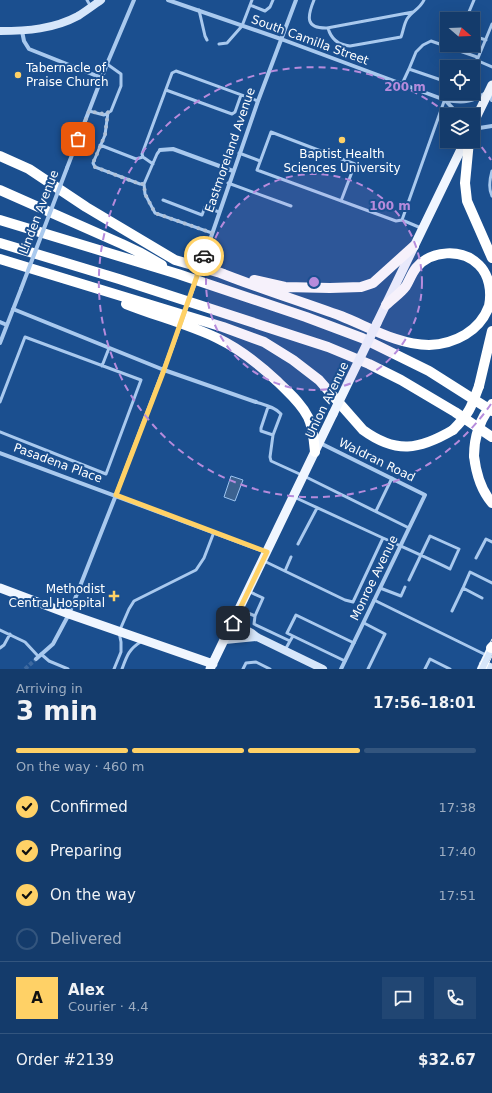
<!DOCTYPE html>
<meta charset="utf-8">
<style>
body{margin:0;font-family:"DejaVu Sans",sans-serif;background:#214673;color:#f1f3f6;height:100vh;display:flex;flex-direction:column;font-size:15px;white-space:nowrap}
*{box-sizing:border-box;margin:0}
p{font-size:13px;color:#9dadc1}
.icon{flex:none;width:22px;height:22px;fill:none;stroke:currentColor;stroke-width:2;stroke-linecap:round;stroke-linejoin:round}
.map{position:relative;height:669px;overflow:hidden}
.side{display:flex;flex-direction:column;background:#143b6b;flex:1}
.side>*{flex:none}
.needle{width:26px;rotate:109deg}
.fabs{position:absolute;left:440px;top:12px;display:grid;gap:8px}
.fabs a{display:grid;place-items:center;width:40px;height:40px;border-radius:0px;background:#143b6b;box-shadow:0 4px 16px #0002,0 0 0 1px #33557e;font-size:20px}
.pin{position:absolute;display:grid;place-items:center;width:34px;height:34px;color:#fff;margin:-17px;border-radius:8px;box-shadow:0 2px 6px #0006}
.courier{position:absolute;display:grid;place-items:center;width:40px;height:40px;margin:-20px;border:3px solid #ffd166;border-radius:50%;background:#fff;color:#222;box-shadow:0 1px 5px #0007}
.overview em{font-style:normal;font-weight:600}
.overview div{display:flex;flex-direction:column-reverse}
.overview{display:flex;align-items:center;justify-content:space-between;height:68px;padding:0 16px}
h1{font-size:26px;font-weight:600;line-height:30px}
.bar{display:grid;grid-template-columns:repeat(4,1fr);gap:6px 4px;align-content:center;height:48px;padding:0 16px}
.bar i{height:5px;border-radius:3px;background:#33557e}
.bar .on{background:#ffd166}
.bar p{grid-column:span 4}
.line{display:flex;align-items:center;gap:10px;padding:0 16px;border-top:1px solid #33557e}
.line div{flex:1}
.round{display:grid;place-items:center;flex:none;width:42px;height:42px;border-radius:0px;background:#214673}
ol{padding:0 16px;list-style:none}
li{display:flex;align-items:center;gap:12px;height:44px}
li p{margin-inline-start:auto}
li .icon{padding:4px;border-radius:50%;background:#ffd166;color:#111;stroke-width:4}
li:last-child{color:#9dadc1}
li i{width:22px;height:22px;border:2px solid #33557e;border-radius:50%}
.map>svg:first-child{display:block}
.water{fill:#3c6290;stroke:#9cc4f0}
.lines{fill:none;stroke-linecap:round;stroke-linejoin:round}
.street-tunnel{stroke:#3d69a0;stroke-width:4;stroke-dasharray:4 2;stroke-linecap:butt}
.lane{stroke:#a9c9ee;stroke-width:3}
.street{stroke:#a9c9ee;stroke-width:4}
.secondary{stroke:#d6e6fa;stroke-width:8}
.primary{stroke:#f0f6ff;stroke-width:9}
.highway{stroke:#fff;stroke-width:10}
.tram{stroke:#fff;stroke-width:1}
.street-bridge{stroke:#a9c9ee;stroke-width:4}
.primary-bridge{stroke:#f0f6ff;stroke-width:9}
.highway-bridge{stroke:#fff;stroke-width:10}
.done{stroke:#afc1d8;stroke-width:4;stroke-dasharray:0 7.2}
.route{stroke:#ffd166;stroke-width:5}
.ring{fill:none;stroke:#b68bdc;stroke-width:2;stroke-dasharray:7 5}
.poi-dot{fill:#ffd166;stroke:#1b4f8f;stroke-width:1.5}
.labels{text-anchor:middle;stroke-width:4;stroke-linejoin:round;paint-order:stroke}
.street-label{font-size:12px;fill:#fff;stroke:#1b4f8f}
.poi-label{font-size:12px;fill:#fff;stroke:#1b4f8f;text-anchor:start}
.centre{fill:#b68bdc;stroke:#1b4f8f;stroke-width:2}
.ring-label{font-size:12px;text-anchor:middle;font-weight:bold;fill:#b68bdc;stroke:#1b4f8f;stroke-width:4;stroke-linejoin:round;paint-order:stroke}
</style>
<div class="map">
<svg width="492" height="669" viewBox="0 0 492 669">
<rect width="100%" height="100%" fill="#1b4f8f"/>
<path class="water" d="M 231,476 L 243,480 L 235,501 L 224,497 Z"/>
<g class="lines">
<path class="street-tunnel" d="M 25,669 L 36,659"/>
<path class="lane" d="M 87,0 L 91,7
M 314,0 C 307,17 305,29 328,28 C 331,39 338,45 350,46 L 401,37 C 403,32 404,24 407,19 C 412,11 420,9 424,0
M 250,5 L 265,11 L 270,7 L 273,0
M 199,10 L 205,36 L 207,40
M 466,19 L 474,0
M 441,24 L 447,26
M 327,28 L 413,12
M 473,36 L 486,40
M 219,44 L 227,43 L 242,26 L 252,0
M 476,60 L 492,67
M 409,69 L 416,52 L 423,45 L 431,41 L 477,57
M 473,70 L 492,24
M 402,84 L 409,69 L 447,82
M 166,90 L 232,114 L 235,112 L 241,95
M 89,111 L 104,115 L 111,111 L 121,86 L 121,74 L 107,64
M 108,112 L 105,135 L 93,163 L 95,167 L 140,184 L 144,184 L 157,154 L 160,150
M 100,145 L 136,159 L 143,157
M 239,153 L 260,161
M 153,164 L 143,157 L 142,154 L 172,73 L 176,71 L 258,101
M 492,171 C 490,178 488,188 492,196
M 228,183 L 291,206
M 144,184 L 145,194 L 155,213 L 212,233
M 163,200 L 202,215 L 205,207 L 219,212
M 341,201 L 355,164 L 271,132 L 257,170 L 396,221 L 402,220 L 421,228
M 402,220 L 447,93
M 102,366 L 109,348
M 0,402 L 25,337 L 141,380 L 106,474 L 0,432
M 256,402 C 265,405 275,407 281,414 L 273,435 L 261,431 L 261,428 L 268,407
M 273,435 L 270,457 L 271,461 L 304,476 L 409,528
M 376,511 L 392,478
M 383,538 C 405,548 428,558 450,569 L 459,549 L 430,536 L 409,580
M 298,544 L 317,508
M 476,558 L 486,539 L 492,542
M 264,561 L 345,600 L 353,602 L 383,538 L 294,497
M 285,571 L 291,557
M 380,588 L 401,596 L 405,587
M 482,598 L 463,588 L 470,572 L 492,583
M 374,600 L 486,655
M 241,610 L 255,616 L 263,598 L 248,591
M 452,611 L 463,588
M 255,616 L 254,624 L 290,641 L 285,650
M 364,623 L 385,634 L 368,669
M 0,630 L 25,642 L 38,656
M 293,636 L 287,633 L 296,615 L 354,643
M 290,641 L 293,636 L 345,661
M 0,648 L 4,645 L 10,634
M 41,654 L 49,661 L 68,669
M 114,669 L 121,652 L 121,642 L 119,632 L 129,609 L 134,601 L 196,570 L 204,558 L 214,532
M 122,669 C 127,655 129,649 142,641
M 243,669 L 246,663 L 256,662 L 270,669
M 425,669 L 430,659 L 450,669"/>
<path class="street" d="M 168,0 L 281,39 L 445,100 C 465,103 471,102 488,92 L 492,100
M 22,31 L 24,41 L 29,49 L 102,78
M 445,100 L 459,115
M 473,129 L 492,126
M 160,150 L 173,149 L 233,171
M 67,168 L 107,64 L 134,0
M 210,240 L 258,101 L 296,0
M 13,309 L 164,370 L 256,402
M 0,322 L 7,325
M 0,343 L 21,289
M 320,443 L 425,495 L 341,669
M 0,453 L 266,552
M 36,659 L 53,644 L 69,614 L 116,495 L 173,345"/>
<path class="secondary" d="M 0,31 C 27,31 54,29 78,16 C 86,11 94,5 101,0
M 233,623 L 252,633 L 257,637 L 323,669
M 225,640 L 257,637
M 483,664 L 492,668
M 481,669 L 492,646"/>
<path class="primary" d="M 473,124 L 492,85
M 377,323 L 465,141
M 0,588 L 69,614 L 213,664
M 210,669 L 333,414"/>
<path class="highway" d="M 469,141 L 465,183 L 467,201 L 492,258
M 0,156 L 29,169 L 86,207 L 175,260 L 224,274
M 0,190 L 122,244 L 141,253 L 162,265
M 0,220 L 178,274 L 306,317 L 362,338 L 429,371 L 492,411
M 0,243 L 119,279 L 328,347 L 369,364 L 401,380 L 455,412 L 492,437
M 0,259 L 223,327 L 264,342 L 293,360 L 319,380 L 363,430 C 396,454 419,450 453,430
M 218,272 C 258,288 300,301 341,316 C 369,327 398,345 429,345 C 455,344 480,331 489,306 C 492,291 489,275 479,265 C 462,248 431,250 416,268 C 412,273 409,281 406,286 C 401,293 392,299 386,305
M 254,280 L 285,287 L 330,288 L 361,287 L 373,283 L 414,246
M 126,304 C 156,316 188,324 217,338 C 240,349 260,365 278,382 C 289,393 301,403 308,417 C 313,427 314,441 315,452
M 479,386 L 492,331
M 474,456 C 476,473 480,489 492,503
M 491,648 L 492,647"/>
<path class="tram" d="M 478,669 L 492,639
M 486,669 L 492,656"/>
<path class="street-bridge" d="M 21,289 L 67,168
M 173,345 L 210,240"/>
<path class="primary-bridge" d="M 333,414 L 377,323"/>
<path class="highway-bridge" d="M 453,430 C 469,414 471,408 479,386
M 474,456 C 474,437 480,419 492,404"/>
</g>
<g class="lines">
<path class="done" d="M 78,139 L 89,111 L 104,114 L 108,112 L 105,135 L 93,163 L 95,167 L 140,184 L 144,184 L 145,194 L 155,213 L 212,233 L 204,256"/>
<path class="route" d="M 204,256 L 164,370 L 116,495 L 267,552 L 233,623"/>
</g>
<circle cx="314" cy="282" r="108" fill="#b68bdc" fill-opacity=".12"/>
<g class="ring">
<circle cx="314" cy="282" r="108"/>
<path d="M491 404A215 215 0 1 1 449 115M474 138A215 215 0 0 1 491 160"/>
</g>
<g class="poi-dot">
<circle cx="18" cy="75" r="4"/>
<circle cx="342" cy="140" r="4"/>
<path d="M112 590h4v4h4v4h-4v4h-4v-4h-4v-4h4z"/>
</g>
<g class="labels">
<g class="street-label">
<text transform="translate(310 40) rotate(20)" y="4">South Camilla Street</text>
<text transform="translate(230 150) rotate(-71)" y="4">Eastmoreland Avenue</text>
<text transform="translate(39 212) rotate(-69)" y="4">Linden Avenue</text>
<text transform="translate(327 400) rotate(-64)" y="4">Union Avenue</text>
<text transform="translate(377 460) rotate(26)" y="4">Waldran Road</text>
<text transform="translate(58 463) rotate(20)" y="4">Pasadena Place</text>
<text transform="translate(374 578) rotate(-64)" y="4">Monroe Avenue</text>
</g>
<g class="poi-label">
<text x="26" y="72">Tabernacle of<tspan x="26" dy="14">Praise Church</tspan></text>
<text x="342" y="158" text-anchor="middle">Baptist Health<tspan x="342" dy="14">Sciences University</tspan></text>
<text x="105" y="593" text-anchor="end">Methodist<tspan x="105" dy="14">Central Hospital</tspan></text>
</g>
</g>
<circle cx="314" cy="282" r="6" class="centre"/>
<g class="ring-label">
<text x="405" y="91">200 m</text>
<text x="390" y="210">100 m</text>
</g>
</svg>
<div class="fabs">
<a><svg class="needle" viewBox="-14 -14 28 28"><path d="M0-13l5 13h-10z" fill="#e53935"/><path d="M0 13l5-13h-10z" fill="#9dadc1"/></svg></a>
<a><svg class="icon" aria-label="locate" viewBox="0 0 24 24"><circle cx="12" cy="12" r="6"/><path d="M12 2v4M12 18v4M2 12h4M18 12h4"/></svg></a>
<a><svg class="icon" aria-label="layers" viewBox="0 0 24 24"><path d="M12 4l9 5-9 5-9-5zM3 14l9 5 9-5"/></svg></a>
</div>
<div class="pin" style="left:78px;top:139px;background:#ea580c"><svg class="icon" aria-label="bag" viewBox="0 0 24 24"><path d="M5 8h14l-1 12H6zM9 8a3 3 0 0 1 6 0"/></svg></div>
<div class="pin" style="left:233px;top:623px;background:#1f2937"><svg class="icon" aria-label="home" viewBox="0 0 24 24"><path d="M3 11l9-7 9 7M6 9v11h12V9"/></svg></div>
<div class="courier" style="left:204px;top:256px"><svg class="icon" aria-label="car" viewBox="0 0 24 24"><path d="M5 17H2v-5l4-1 3-4h7l3 4 3 1v5h-3M9 17h6M6 11h13"/><circle cx="7" cy="17" r="2"/><circle cx="17" cy="17" r="2"/></svg></div>
</div>
<section class="side">
<div class="overview"><div><h1>3 min</h1><p>Arriving in</p></div><em>17:56–18:01</em></div>
<div class="bar"><i class="on"></i><i class="on"></i><i class="on"></i><i></i><p>On the way · 460 m</p></div>
<ol>
<li><svg class="icon" aria-label="check" viewBox="0 0 24 24"><path d="M5 12l5 5 9-10"/></svg>Confirmed<p>17:38</p></li>
<li><svg class="icon" aria-label="check" viewBox="0 0 24 24"><path d="M5 12l5 5 9-10"/></svg>Preparing<p>17:40</p></li>
<li><svg class="icon" aria-label="check" viewBox="0 0 24 24"><path d="M5 12l5 5 9-10"/></svg>On the way<p>17:51</p></li>
<li><i></i>Delivered</li>
</ol>
<div class="line" style="height:72px"><b class="round" style="background:#ffd166;color:#111">A</b><div><b>Alex</b><p>Courier · 4.4</p></div><a class="round"><svg class="icon" aria-label="chat" viewBox="0 0 24 24"><path d="M4 5h16v11H9l-5 4z"/></svg></a><a class="round"><svg class="icon" aria-label="phone" viewBox="0 0 24 24"><path d="M5 4h4l2 5-3 2q2 4 5 5l2-3 5 2v4C11 20 4 13 5 4z"/></svg></a></div>
<div class="line" style="height:52px"><div>Order #2139</div><b>$32.67</b></div>
</section>
